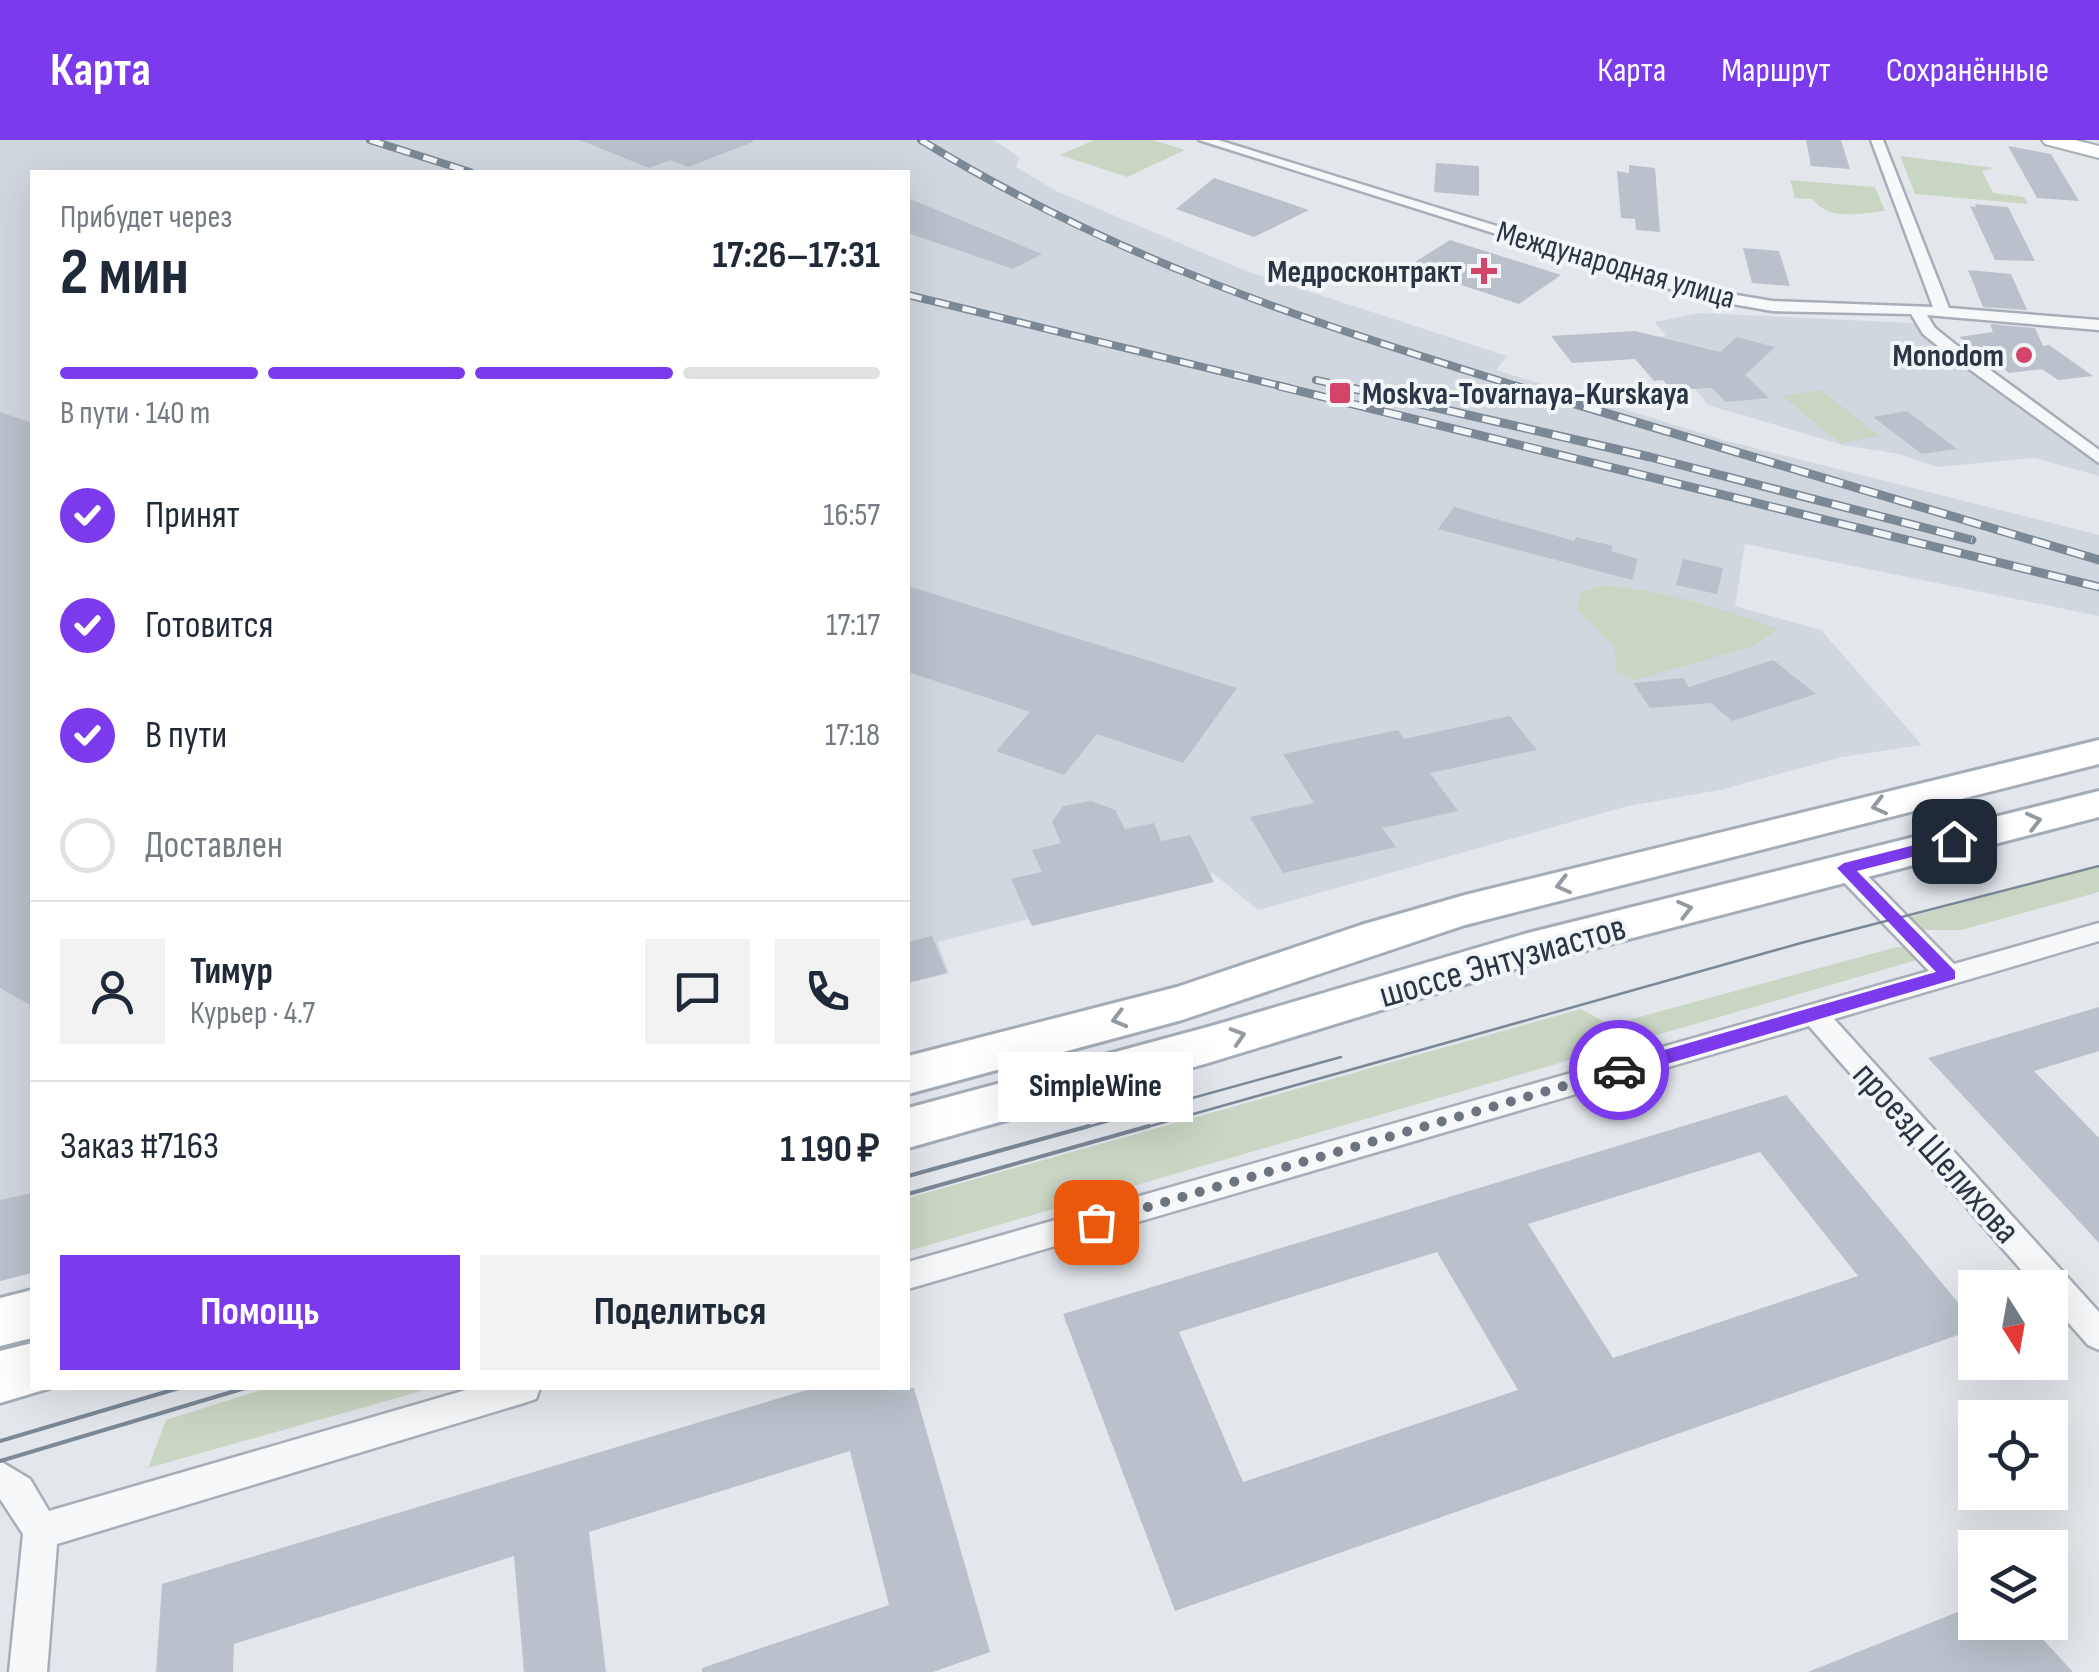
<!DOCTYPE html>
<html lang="ru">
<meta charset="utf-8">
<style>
body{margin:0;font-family:"Sofia Sans Condensed",sans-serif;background:#f2f2f3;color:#1f2937;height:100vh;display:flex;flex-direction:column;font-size:38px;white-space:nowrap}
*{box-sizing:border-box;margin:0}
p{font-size:32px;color:#747a83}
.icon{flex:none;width:55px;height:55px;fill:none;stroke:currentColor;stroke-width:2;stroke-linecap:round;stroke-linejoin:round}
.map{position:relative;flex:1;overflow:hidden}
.details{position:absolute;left:30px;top:30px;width:880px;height:1220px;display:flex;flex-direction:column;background:#fff;border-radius:0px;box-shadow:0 10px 40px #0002}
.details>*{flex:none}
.needle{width:65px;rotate:169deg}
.buttons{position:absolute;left:1958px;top:1130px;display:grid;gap:20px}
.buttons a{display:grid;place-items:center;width:110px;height:110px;border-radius:0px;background:#fff;box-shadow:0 10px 40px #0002;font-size:50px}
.pin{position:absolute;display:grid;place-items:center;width:85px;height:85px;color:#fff;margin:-42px;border-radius:20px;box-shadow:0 5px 15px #0006}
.courier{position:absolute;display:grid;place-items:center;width:100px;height:100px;margin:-50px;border:8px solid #7c3aed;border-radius:50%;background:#fff;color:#222;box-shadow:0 2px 12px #0007}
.bubble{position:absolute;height:70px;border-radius:0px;background:#fff;box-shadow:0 10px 40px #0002;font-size:32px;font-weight:700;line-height:70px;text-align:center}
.head em{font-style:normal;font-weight:700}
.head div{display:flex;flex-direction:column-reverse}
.head{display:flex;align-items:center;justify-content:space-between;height:170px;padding:0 30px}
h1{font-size:65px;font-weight:700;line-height:75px}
.bar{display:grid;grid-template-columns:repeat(4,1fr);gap:15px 10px;align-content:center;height:120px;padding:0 30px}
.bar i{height:12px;border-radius:8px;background:#e0e1e3}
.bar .current{background:#7c3aed}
.bar p{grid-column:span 4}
.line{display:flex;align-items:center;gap:25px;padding:0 30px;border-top:2px solid #e0e1e3}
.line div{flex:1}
.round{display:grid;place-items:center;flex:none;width:105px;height:105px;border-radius:0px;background:#f2f2f3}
ol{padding:0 30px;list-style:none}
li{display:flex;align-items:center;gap:30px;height:110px}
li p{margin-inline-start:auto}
li .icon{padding:10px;border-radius:50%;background:#7c3aed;color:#fff;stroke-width:4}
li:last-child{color:#747a83}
li i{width:55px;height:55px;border:5px solid #e0e1e3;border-radius:50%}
.primary-button{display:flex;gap:20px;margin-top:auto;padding:20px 30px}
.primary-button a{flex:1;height:115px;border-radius:0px;background:#7c3aed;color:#fff;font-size:40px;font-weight:700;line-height:115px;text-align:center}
.primary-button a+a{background:#f2f2f3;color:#1f2937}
header{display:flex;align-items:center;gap:60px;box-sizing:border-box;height:140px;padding:0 50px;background:#7c3aed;color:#fff}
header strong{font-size:48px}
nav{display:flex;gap:55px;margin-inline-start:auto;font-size:35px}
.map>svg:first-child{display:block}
.built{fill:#d1d7de}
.green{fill:#cad6c4}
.building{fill:#bac1ca;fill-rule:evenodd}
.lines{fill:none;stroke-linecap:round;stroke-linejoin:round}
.street-casing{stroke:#a8aeb7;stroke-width:5}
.secondary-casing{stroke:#a8aeb7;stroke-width:4}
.primary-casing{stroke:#a2adb8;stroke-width:6}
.street{fill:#f6f8f9;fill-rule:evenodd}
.secondary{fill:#fff;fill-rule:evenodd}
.primary{fill:#fff;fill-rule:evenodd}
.tram-far1{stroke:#7b8896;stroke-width:2.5}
.tram{stroke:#7b8896;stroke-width:4}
.rail-far1-casing{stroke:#7b8896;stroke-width:8}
.rail-casing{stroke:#7b8896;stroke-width:9}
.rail-far1{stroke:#f3f6f9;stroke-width:5;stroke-dasharray:14;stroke-linecap:butt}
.rail{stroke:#f3f6f9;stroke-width:6;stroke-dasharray:18;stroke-linecap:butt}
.oneway{stroke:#949aa2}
.route{fill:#7c3aed}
.done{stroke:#6b747f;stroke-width:10;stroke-dasharray:0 18}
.poi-dot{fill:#d44468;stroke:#f3f6f9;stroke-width:4}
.labels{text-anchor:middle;stroke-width:8;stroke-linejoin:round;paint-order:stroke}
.far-street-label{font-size:32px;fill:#2a3645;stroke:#f3f6f9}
.far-poi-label{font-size:32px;font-weight:bold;fill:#2a3645;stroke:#f3f6f9;text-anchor:end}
.street-label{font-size:38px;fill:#2a3645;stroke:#f3f6f9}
</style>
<header>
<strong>Карта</strong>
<nav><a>Карта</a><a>Маршрут</a><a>Сохранённые</a></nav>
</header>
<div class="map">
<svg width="2099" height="1532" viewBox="0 0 2099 1532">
<rect width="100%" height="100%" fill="#e3e7ec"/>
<path class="built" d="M 0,0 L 994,0 L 1020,18 L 1016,27 L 1056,51 L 1246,131 L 1507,216 L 1496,230 L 1727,301 L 2099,395 L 2099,476 L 1745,404 L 1735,466 L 1821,490 L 1922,605 L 1842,617 L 1720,650 L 1628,666 L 1258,770 L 1213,733 L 937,802 L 949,833 L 908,843 L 908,32 L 32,32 L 32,1133 L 0,1141 Z
M 1699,173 L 1913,183 L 2099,323 L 2099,336 L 2035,318 L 1937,327 L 1899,314 L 1843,305 L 1708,265 L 1654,197 L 1666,196 L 1655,182 Z"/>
<path class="green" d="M 1094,0 L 1153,0 L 1185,10 L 1127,37 L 1060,15 Z
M 1900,16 L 1995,28 L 1982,31 L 1993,53 L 2024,57 L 2028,64 L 1915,54 Z
M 1790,40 L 1875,47 L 1885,71 C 1862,73 1828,82 1813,59 L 1795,58 Z
M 1821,250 L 1880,296 L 1840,303 L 1782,256 Z
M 1600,446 C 1660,448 1722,469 1779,489 L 1754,506 L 1635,540 L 1617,532 L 1614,506 L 1576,469 L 1582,451 Z
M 2099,726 L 2099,752 L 1961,790 L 1917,790 L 1906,778 Z
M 1897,807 L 1910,807 L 1917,820 L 908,1111 L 908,1058 L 1581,869 L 1610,885 Z
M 267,1248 L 432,1248 L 148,1328 L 166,1280 Z"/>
<path class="building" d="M 580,0 L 753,0 L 753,2 L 688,27 L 670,20 L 649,28 Z
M 1806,0 L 1841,0 L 1850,29 L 1811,26 Z
M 2008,6 L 2051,14 L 2079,61 L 2037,58 Z
M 1436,23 L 1479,26 L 1479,56 L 1434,52 Z
M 1629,25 L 1655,28 L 1660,92 L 1636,90 L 1635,79 L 1621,78 L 1617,31 L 1629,33 Z
M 1214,38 L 1309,70 L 1254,97 L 1176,69 Z
M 908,58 L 1042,114 L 1013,129 L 908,93 Z
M 1975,64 L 2008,67 L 2035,121 L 1995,120 L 1970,66 L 1976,67 Z
M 1450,100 L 1561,135 L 1519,164 L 1407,127 Z
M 1743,108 L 1779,111 L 1790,146 L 1752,143 Z
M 1968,130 L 2011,134 L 2027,170 L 1983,167 Z
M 1990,184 L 2035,188 L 2043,206 L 2049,205 L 2093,236 L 2058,240 L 2042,229 L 2009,233 L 1959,197 L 1993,192 Z
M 1635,191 L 1720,212 L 1737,197 L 1775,207 L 1745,235 L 1769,258 L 1726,262 L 1712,248 L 1671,250 L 1663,240 L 1654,241 L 1635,219 L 1572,223 L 1551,196 Z
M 1907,271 L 1957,309 L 1922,314 L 1873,277 Z
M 0,272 L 32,283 L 32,866 L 0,848 Z
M 1454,367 L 1574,401 L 1576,397 L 1613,406 L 1611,411 L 1638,419 L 1632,440 L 1438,389 Z
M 1683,419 L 1723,428 L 1717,454 L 1676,445 Z
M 908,446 L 1237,548 L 1183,623 L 1097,594 L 1064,635 L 996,611 L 1030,572 L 908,532 Z
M 1773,520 L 1816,554 L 1732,581 L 1711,563 L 1650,568 L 1633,543 L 1683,538 L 1689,547 Z
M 1510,576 L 1537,610 L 1430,633 L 1458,671 L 1382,688 L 1396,707 L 1283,733 L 1250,677 L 1314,663 L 1283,614 L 1398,590 L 1404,599 Z
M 1091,661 L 1115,670 L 1125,689 L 1154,683 L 1161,701 L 1190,695 L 1214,742 L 1032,786 L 1011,739 L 1042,732 L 1032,710 L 1061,703 L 1052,682 L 1063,666 Z
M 932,796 L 947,833 L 908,843 L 908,802 Z
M 2099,867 L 2099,911 L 2034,931 L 2099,998 L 2099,1103 L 1928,918 Z
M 1786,955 L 1975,1183 L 1975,1189 L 1175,1471 L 1063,1174 ZM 1760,1012 L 1858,1136 L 1613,1218 L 1528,1084 ZM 1437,1112 L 1518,1250 L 1243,1342 L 1179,1192 Z
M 32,1053 L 32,1133 L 0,1141 L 0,1060 Z
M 813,1248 L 914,1248 L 990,1512 L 933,1532 L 702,1532 L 702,1528 L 889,1465 L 850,1311 L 589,1392 L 606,1532 L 524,1532 L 514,1416 L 234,1504 L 233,1532 L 156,1532 L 162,1444 Z
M 1975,1465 L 1975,1482 L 2027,1482 L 2073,1532 L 1808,1532 Z"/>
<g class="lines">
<g class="street-casing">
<path id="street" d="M 1199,0 L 1218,0 L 1701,149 L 1772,161 L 1933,167 L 1871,0 L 1883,0 L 1949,168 L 2099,180 L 2099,190 L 1927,175 L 1935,188 L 1955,204 L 2099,310 L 2099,323 L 1943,210 L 1923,194 L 1911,174 L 1772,171 L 1699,158 Z
M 1845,719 L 1854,722 L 1954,824 L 2099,783 L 2099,801 L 1834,879 L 2099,1172 L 2099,1210 L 2088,1205 L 2050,1162 L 2050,1148 L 2037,1148 L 1809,886 L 908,1149 L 908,1122 L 1929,831 L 1836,734 L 1833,728 Z
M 473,1248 L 540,1248 L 536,1259 L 524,1263 L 57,1404 L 47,1532 L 9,1532 L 23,1394 L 0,1359 L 0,1321 L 30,1339 L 49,1371 Z"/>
</g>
<g class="secondary-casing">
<path id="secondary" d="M 2042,0 L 2075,0 L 2099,6 L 2099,18 L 2045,4 Z"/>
</g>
<g class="primary-casing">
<path id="primary" d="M 2099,600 L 2099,624 L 1465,785 L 1182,880 L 908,954 L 908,916 L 1177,847 L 1361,785 L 1465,755 Z
M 2099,651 L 2099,677 L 1528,825 L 1208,923 L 908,1008 L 908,968 L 1208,887 L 1528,793 Z
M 32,1150 L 32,1198 L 0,1206 L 0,1158 Z
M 32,1203 L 32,1248 L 50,1248 L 0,1263 L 0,1211 Z"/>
</g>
<use href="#street" class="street"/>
<use href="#secondary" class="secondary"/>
<use href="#primary" class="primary"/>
<path class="tram-far1" d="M 1080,989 L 1341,917
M 1140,989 L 1801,803 L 2099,726"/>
<path class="tram" d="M 908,1036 L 1089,986
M 908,1054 L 1149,986
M 0,1301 L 179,1248
M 0,1321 L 245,1248"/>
<g class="rail-far1-casing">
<path id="rail-far1" d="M 370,0 L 470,32
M 921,0 C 1114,119 1309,182 1523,248
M 908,155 L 1289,248
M 1316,240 L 1353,248"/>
</g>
<g class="rail-casing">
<path id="rail" d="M 1279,246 L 2099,447
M 1342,246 L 1650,317 L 1972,400
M 1515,246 L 2099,420"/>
</g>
<use href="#rail-far1" class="rail-far1"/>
<use href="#rail" class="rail"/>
</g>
<defs><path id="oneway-chevron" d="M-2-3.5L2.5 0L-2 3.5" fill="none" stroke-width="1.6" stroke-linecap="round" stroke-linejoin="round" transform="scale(2.5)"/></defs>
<g class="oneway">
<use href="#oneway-chevron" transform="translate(1879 666) rotate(166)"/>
<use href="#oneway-chevron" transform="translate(2034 681) rotate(-14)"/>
<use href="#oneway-chevron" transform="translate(1563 745) rotate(166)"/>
<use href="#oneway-chevron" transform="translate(1685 769) rotate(-14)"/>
<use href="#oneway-chevron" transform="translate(1119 879) rotate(165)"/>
<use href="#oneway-chevron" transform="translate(1238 896) rotate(-17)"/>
</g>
<path class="route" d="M 1954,695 L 1961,701 L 1959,705 L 1857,731 L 1955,831 L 1955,839 L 1619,938 L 1612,935 L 1612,925 L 1619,923 L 1936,832 L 1837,728 L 1844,723 Z"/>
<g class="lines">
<path class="done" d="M 1096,1082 L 1619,930"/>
</g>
<g class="poi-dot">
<path d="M1479 116h10v10h10v10h-10v10h-10v-10h-10v-10h10z"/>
<circle cx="2024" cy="215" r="10"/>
<rect x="1328" y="241" width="24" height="24" rx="5"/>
</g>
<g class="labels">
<g class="far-street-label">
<text transform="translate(1616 124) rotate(16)" y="11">Международная улица</text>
</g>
<g class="far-poi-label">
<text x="1462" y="142">Медросконтракт</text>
<text x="2004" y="226">Monodom</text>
<text x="1362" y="264" text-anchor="start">Moskva-Tovarnaya-Kurskaya</text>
</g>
<g class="street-label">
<text transform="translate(1502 820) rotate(-16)" y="13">шоссе Энтузиастов</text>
<text transform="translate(1937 1012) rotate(48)" y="13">проезд Шелихова</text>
</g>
</g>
</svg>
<div class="buttons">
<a><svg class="needle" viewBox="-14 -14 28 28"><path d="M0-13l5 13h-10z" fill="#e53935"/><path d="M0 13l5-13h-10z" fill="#747a83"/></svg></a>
<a><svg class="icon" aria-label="locate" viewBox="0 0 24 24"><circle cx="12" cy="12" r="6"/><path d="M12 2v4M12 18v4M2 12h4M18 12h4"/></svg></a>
<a><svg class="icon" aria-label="layers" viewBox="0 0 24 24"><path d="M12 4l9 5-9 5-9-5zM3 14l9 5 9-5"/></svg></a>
</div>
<div class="pin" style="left:1096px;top:1082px;background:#ea580c"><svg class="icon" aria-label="bag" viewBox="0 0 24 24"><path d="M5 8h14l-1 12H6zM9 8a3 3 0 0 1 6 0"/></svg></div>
<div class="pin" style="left:1954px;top:701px;background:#1f2937"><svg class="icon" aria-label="home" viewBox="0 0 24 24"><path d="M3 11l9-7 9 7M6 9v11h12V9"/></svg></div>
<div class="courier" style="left:1619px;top:930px"><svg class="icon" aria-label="car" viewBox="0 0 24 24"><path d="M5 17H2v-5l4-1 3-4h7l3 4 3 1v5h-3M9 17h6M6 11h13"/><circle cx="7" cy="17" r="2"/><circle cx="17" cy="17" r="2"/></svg></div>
<div class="bubble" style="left:998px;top:912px;width:195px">SimpleWine</div>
<section class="details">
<div class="head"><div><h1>2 мин</h1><p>Прибудет через</p></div><em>17:26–17:31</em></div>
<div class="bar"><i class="current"></i><i class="current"></i><i class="current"></i><i></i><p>В пути · 140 m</p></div>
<ol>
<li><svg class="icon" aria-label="check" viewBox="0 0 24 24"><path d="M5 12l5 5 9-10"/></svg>Принят<p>16:57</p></li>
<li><svg class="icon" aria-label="check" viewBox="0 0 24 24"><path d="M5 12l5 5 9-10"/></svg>Готовится<p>17:17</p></li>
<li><svg class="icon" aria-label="check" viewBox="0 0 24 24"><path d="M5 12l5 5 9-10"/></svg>В пути<p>17:18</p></li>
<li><i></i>Доставлен</li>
</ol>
<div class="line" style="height:180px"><a class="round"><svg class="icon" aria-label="person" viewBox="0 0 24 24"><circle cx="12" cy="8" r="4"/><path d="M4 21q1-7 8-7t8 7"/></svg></a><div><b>Тимур</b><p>Курьер · 4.7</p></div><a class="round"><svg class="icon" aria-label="chat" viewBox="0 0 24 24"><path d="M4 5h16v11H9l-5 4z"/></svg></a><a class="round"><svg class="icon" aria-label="phone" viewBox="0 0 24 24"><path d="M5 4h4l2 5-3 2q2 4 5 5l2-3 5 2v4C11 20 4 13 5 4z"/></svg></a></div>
<div class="line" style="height:130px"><div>Заказ #7163</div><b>1 190 ₽</b></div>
<div class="primary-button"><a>Помощь</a><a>Поделиться</a></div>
</section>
</div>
